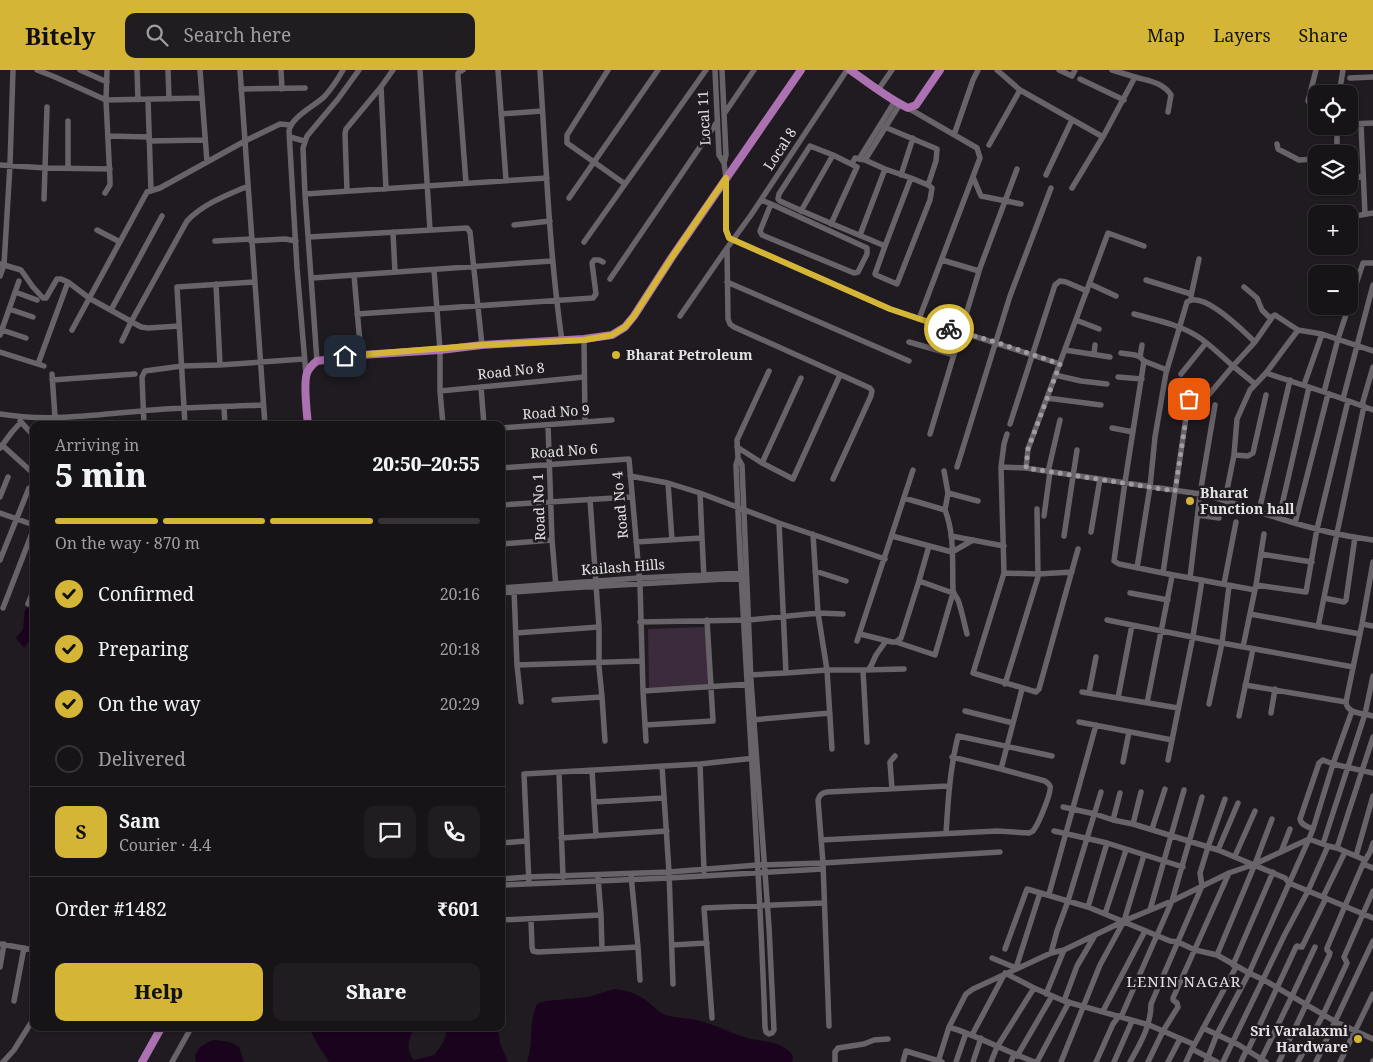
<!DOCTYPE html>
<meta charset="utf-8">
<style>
body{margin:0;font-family:"Noto Serif",serif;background:#201d21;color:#f1f3f6;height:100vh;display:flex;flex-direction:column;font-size:19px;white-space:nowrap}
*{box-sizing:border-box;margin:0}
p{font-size:16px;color:#9e9ea2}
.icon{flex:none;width:28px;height:28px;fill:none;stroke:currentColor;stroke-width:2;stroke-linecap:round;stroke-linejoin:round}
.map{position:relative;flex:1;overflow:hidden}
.drawer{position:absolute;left:30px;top:351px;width:475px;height:610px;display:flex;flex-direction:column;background:#171418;border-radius:10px;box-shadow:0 1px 4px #0004,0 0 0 1px #363337}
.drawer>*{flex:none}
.fabs{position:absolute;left:1308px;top:15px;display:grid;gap:10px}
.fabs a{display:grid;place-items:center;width:50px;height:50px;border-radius:10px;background:#171418;box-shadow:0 1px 4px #0004,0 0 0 1px #363337;font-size:25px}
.pin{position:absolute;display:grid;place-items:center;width:42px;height:42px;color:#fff;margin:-21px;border-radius:10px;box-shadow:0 2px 8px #0006}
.courier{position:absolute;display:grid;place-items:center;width:50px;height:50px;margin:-25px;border:4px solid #d5b535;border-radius:50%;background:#fff;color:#222;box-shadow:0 1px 6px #0007}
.head em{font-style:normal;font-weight:800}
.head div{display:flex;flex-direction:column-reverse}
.head{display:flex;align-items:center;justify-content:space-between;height:85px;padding:0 25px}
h1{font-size:32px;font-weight:800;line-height:38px}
.bar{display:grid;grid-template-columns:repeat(4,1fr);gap:8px 5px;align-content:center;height:60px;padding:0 25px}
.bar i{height:6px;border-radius:4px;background:#363337}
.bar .on{background:#d5b535}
.bar p{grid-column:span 4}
.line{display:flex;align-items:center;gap:12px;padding:0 25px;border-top:1px solid #363337}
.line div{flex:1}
.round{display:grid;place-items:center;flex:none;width:52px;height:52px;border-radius:10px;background:#201d21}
ol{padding:0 25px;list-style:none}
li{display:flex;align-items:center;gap:15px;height:55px}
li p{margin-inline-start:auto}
li .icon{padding:5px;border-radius:50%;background:#d5b535;color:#111;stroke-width:4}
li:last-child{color:#9e9ea2}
li i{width:28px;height:28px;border:2px solid #363337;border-radius:50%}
.primary-button{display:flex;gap:10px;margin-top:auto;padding:10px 25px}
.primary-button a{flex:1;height:58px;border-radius:10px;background:#d5b535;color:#111;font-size:20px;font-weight:800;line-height:58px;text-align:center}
.primary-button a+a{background:#201d21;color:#f1f3f6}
header{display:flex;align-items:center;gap:30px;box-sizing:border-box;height:70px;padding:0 25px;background:#d5b535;color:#111}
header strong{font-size:24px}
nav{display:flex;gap:28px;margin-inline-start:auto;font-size:18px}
.search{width:350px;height:45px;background:#201d21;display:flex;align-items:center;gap:12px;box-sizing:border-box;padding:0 18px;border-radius:10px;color:#9e9ea2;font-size:19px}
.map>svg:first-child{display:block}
.green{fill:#3c2b3d}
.water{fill:#1a031c}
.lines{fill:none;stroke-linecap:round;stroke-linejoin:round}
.minor{stroke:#686369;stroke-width:5.5}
.major{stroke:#ac71b1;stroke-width:8}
.done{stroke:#a09ca0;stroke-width:5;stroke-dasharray:0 9}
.route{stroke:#d5b535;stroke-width:6}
.poi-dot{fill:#d5b535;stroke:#1f1b20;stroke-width:2}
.labels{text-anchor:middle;stroke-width:5;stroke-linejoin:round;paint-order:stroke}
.street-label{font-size:14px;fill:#e5e2e5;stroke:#1f1b20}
.poi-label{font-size:14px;font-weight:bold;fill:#e5e2e5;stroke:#1f1b20;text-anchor:start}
.neighbourhood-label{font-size:15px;letter-spacing:1px;fill:#e6e0e6;stroke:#1f1b20}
</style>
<header>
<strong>Bitely</strong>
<div class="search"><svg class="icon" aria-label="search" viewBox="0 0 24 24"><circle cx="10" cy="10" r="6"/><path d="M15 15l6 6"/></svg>Search here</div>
<nav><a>Map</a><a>Layers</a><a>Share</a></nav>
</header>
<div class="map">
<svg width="1373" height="992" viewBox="0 0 1373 992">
<rect width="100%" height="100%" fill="#1f1b20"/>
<path class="green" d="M 705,557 L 709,615 L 649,619 L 648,559 Z"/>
<path class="water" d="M 34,533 L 33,560 L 30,559 L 28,563 L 33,566 L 24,578 L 16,568 L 23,559 L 25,540 Z
M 614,919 C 626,920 638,924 647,931 C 654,937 660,944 669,946 C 679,948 690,948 700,951 C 715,955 729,962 744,967 C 762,973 781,969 793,986 L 792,992 L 527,992 C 534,974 528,953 537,934 L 546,931 L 588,927 Z
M 309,958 L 415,958 C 408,968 405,980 414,990 L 434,985 C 442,976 446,969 447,958 L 498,958 L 500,973 L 508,992 L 329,992 L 317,973 Z
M 214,970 L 230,972 L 239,977 L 244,992 L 196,992 L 195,986 C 198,977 205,973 214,970 Z"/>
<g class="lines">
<path class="minor" d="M 13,0 L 10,95 L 4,195 L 21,200 L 33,217 L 43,228 L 46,228 L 57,209 L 61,209 L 68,212 L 89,228 L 141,257 L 148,258 L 179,256
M 37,0 L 55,7 L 106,30 L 202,28
M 80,0 L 107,12
M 137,0 L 138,30
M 168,0 L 169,29
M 200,0 L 207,92
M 240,0 L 265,355
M 281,0 L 282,19
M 420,0 L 430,160
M 463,0 L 458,3 L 458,7 L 466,113
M 498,0 L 506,110
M 540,0 C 546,90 549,181 562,271
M 608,0 L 567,65 L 567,73 L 625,114
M 715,0 L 719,85 L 724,93
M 722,0 L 726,85 L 724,93 L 726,108 L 726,160 L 729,168 L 890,239 L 1060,294
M 997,0 L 1020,20 L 1103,67
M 1059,0 L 1072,6 L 1075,0
M 1316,0 L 1308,31 L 1310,34 L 1316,36
M 1135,7 C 1148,11 1163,12 1171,25 L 1168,42
M 1350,8 L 1373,7
M 1080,9 L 1124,30
M 381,17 L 386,119
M 241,19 L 305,18
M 878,20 L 892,0
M 1339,24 L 1343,0
M 148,29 L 151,121
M 908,38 L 977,78 L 980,88 L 919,249
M 501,44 L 542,41
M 724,44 L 754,0
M 1349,54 L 1373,53
M 1361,54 L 1365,144
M 880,55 L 937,79 L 936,91 L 928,115
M 954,65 L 973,10 L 978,0
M 108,66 L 149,67
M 290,67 L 304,71
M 149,71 L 205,70
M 1277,74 L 1278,79 L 1299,90 L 1316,89
M 989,75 L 1020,20
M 1337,84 L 1337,56
M 859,89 L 895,31
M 865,90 L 900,34
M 852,94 L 855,88 L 865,90 L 885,99 L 911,108 L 885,176
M 0,95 L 46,98 L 110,99
M 68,98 L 68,51
M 901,105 L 913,68
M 1046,105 L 1072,50
M 973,107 L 981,126 L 1021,134
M 1349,108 L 1363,106
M 1312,114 L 1316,114
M 1072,118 L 1104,65 L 1135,7 L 1112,0
M 347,121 L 345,64 L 346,59 L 381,17 L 393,0
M 105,123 L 110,115 L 110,110 L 106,30 L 107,0
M 305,124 L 547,108
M 569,128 L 658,0
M 44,129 L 47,37
M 761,130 L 771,134 L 867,178 L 867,184 L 858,202 L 854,203 L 762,165 L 760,161 L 771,134
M 801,141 L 833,85
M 1349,147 L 1373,143
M 831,154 L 857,97 L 833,85 L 810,76 L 779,124 L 778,129 L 780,131 C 814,147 850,161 885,176 L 875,204 L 876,205 L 897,214 L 930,130 L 932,118 L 928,115 L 911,108
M 514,155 L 550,151
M 97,160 L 120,172
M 393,162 L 395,202
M 860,165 L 885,99
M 309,167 L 467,158 L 470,162 L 482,275
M 215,171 L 251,169
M 251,171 L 285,169 L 296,171
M 584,172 L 706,0
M 1144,176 L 1108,163 L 1028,379 L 1026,398 L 1200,424 C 1227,430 1252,440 1278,448 C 1309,458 1341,466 1373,470
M 942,190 L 979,201
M 0,194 L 4,195 L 0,206
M 434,200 L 440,280 L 440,321 L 443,355
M 354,205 L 361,285
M 312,208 L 552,191
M 610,209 L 717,52
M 1146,210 L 1191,224
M 727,212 L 909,291
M 216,214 L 220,295
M 1090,214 L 1116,226
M 1244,217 L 1257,228 L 1262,240 L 1271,249
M 15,222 L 37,230
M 1191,226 L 1199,189
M 9,239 L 33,247
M 111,240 L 162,146
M 357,244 L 593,228 L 596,224 L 592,193 L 594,190 L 599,190 L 603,192
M 1134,244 C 1155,250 1178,254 1197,266 C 1210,274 1221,286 1233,296 L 1255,272 L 1273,246 L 1275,245 L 1298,260 L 1322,264 L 1373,281
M 680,246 L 727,178
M 1076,250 L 1099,259
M 2,260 L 26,268
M 72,260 L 147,122 L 160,118 L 245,71 L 280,54 L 290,55
M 0,265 L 19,211
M 584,269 L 585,352
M 122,271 L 131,252 L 187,151 C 203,134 227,125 248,116
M 909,272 L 954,285
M 1065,280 L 1110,287
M 0,282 L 44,296
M 1121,283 L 1135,285 L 1140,287 L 1144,291 L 1167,300
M 1094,284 L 1095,275
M 1140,287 L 1142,275
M 317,291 L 305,124 L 303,78 L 307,66 L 338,29 L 359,0
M 1144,291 L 1125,412 L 1114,491 L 1119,494 L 1163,503
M 38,294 L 68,212
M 1266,303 L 1324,322 L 1373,340
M 52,304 L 55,347 L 61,355
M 1181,304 L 1206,273
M 306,305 L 297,198 L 289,61 C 291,47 315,36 325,26 C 332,18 338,9 343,0
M 1055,305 L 1081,311 L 1107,314
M 1118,307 L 1142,309
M 52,310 L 135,304
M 1255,314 L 1233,296 L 1206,328 L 1202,329 L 1194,326 L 1189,327 L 1163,503 L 1255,520
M 1304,315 L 1322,264
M 481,317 L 484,355
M 440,321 L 584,307
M 1324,322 L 1338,269 L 1363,193 L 1373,193
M 1047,328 L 1101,335
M 1343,329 L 1373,215
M 1362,335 L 1373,297
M 224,337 L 225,355
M 0,344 C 48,352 93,345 141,341 C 181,337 222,337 263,335
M 20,351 L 34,366
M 1010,354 L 1055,215 L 1060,211 L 1066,212 L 1087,221
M 144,355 L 142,307 L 145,301 L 182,296 L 220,295 L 304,289
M 185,355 L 177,217 L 254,212
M 548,355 L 552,470 L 556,517
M 501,358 L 612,350
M 1112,358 L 1133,362
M 930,364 L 980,198 L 1017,99
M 1007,364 L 1004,374 L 1001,397 L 1026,398
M 2,375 L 34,404
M 737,377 L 762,393 L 793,409 L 840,305
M 0,378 L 12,362 L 21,352
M 1234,385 L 1248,386 L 1253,383 L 1266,325
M 738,388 L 742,395 L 751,611 L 769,857 L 774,960 L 772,963 L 769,964 L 766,962 L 765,957 C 759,770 743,582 736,395 L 738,388 L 737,370 L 769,301
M 762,393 L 801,308
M 957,397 L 1010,226 L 1051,118
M 1001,397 L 1004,503 L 973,603 L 1036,622 L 1039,619 L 1078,479
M 501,398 L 629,389 L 640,514 L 643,621 L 646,671
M 944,401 L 948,423 L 945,440
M 1048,402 L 1060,350
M 630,406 L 668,413 L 700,423 L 702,468 L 636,472
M 833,409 L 871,326 L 872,321 L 870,318 L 734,257 L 730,254 L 728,249 L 727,178 L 751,145 L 847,0
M 668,413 L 672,470
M 700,423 L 779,453 L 885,489
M 948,423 L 978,431
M 0,427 L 8,407
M 904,428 L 945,440 C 955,465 952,494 953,520 C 954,525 956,526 958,530 C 962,541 964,553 967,564
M 590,429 L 599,557 L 599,597 L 602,627
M 1225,430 L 1234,385 L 1237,349 L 1250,320 L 1266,303 L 1298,260
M 501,435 L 631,427
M 1259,441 L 1290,310
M 0,443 L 34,455
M 1198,445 L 1219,448
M 1044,446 L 1050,402
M 1279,448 L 1309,317
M 779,453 L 786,603 L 827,600 L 818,543 L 813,464
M 1295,453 L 1328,324
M 1091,462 L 1100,409
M 892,466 L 952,482 L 973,470
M 951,466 L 1004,476
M 1064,466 L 1077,380
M 702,468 L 704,508
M 501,474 L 552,470
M 1261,484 L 1312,492
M 0,490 L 29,418
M 1373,492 L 1362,554 L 1346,632 C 1347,644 1363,643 1373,646
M 1137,498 L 1150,417 L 1155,367 L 1166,303 L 1187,232 C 1203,220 1243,261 1255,272
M 815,501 L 846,511
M 1004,503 L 1038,504 L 1072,502
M 1190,508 L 1200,424 L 1215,335
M 919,511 L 929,476
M 1224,514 L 1236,452
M 1256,515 L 1306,522 L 1317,459 L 1348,331
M 501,518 L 639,508 L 744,503
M 514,519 L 517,595 L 521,632
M 501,523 L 568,518 L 743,508
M 1130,523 L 1168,530
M 1324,528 L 1344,532 L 1346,530 L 1355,467
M 28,534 L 34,519
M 3,538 L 34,458
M 1250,544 L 1360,564
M 1107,550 L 1222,573 L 1353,597
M 640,552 L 749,550 L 818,543 L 843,544
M 1362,554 L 1373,556
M 1318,557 L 1337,463 L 1364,336
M 516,563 L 599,557
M 860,564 L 892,572 L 896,572 L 901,568 L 919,511 L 953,523 L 935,585 L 896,572
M 857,571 L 913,400
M 1243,577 L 1256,515 L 1264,464
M 517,595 L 642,591
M 863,600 L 904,599
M 868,600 L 871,596 L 876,585 L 886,571
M 749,605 L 786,603
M 1005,614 L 1038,507 L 1037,439
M 1245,615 L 1346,632
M 643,621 L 751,614
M 1082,622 L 1178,638
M 1089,623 L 1096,587
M 1118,628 L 1132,555
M 554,630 L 602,627 L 605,671
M 1147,633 L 1172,506
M 1209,634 L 1222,573 L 1229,516
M 965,641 L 1013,653
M 1352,641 L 1333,694 L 1373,703
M 1271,643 L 1275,619
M 1239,646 L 1253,579
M 752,650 L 830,643
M 1079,652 L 1172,670
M 645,655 L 713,651 L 707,550
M 832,679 L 827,600 L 863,600 L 867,672
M 952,687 L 1001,699
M 1168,690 L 1193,566 L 1202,510
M 1123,692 L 1129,662
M 700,694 L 704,801
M 662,696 L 669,802 L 673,914
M 592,700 L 596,766
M 559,702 L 563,807
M 892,719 L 890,692 L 895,686
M 594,732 L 664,728
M 1063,737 L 1095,744 L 1113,750 L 1133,754 L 1218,780 L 1285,808 L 1289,813 L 1373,848
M 1113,750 L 1120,723
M 1133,754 L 1141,722
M 1152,759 L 1165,719
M 1054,761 L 1107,773 L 1183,797
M 946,764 C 948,730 950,699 958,666 L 1052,686
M 561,768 L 667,761
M 821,770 L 997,761 L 1029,763 C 1033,761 1033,762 1035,758 C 1039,752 1052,722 1050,716 C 1049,713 1047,713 1045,711 L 1001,699 L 1022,619
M 501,773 L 526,771
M 1323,774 L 1365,644 L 1373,606
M 1337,778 L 1373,667
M 1218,780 L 1238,733
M 1281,782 L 1290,759
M 1235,786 L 1255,741
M 1356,786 L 1373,726
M 1363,794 L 1373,798
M 631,805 L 638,877
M 598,807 L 601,845
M 501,809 L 528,807 L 669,802 L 758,795 L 823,793 L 1000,782
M 529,814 L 524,704 L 700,694 L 755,688
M 501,815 L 669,808 L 823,799
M 1049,824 L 1096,655
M 1323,827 L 1345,782
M 1088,837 L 1107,773
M 1150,840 L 1184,720
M 1105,844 L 1126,780
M 531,849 L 532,877 L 533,881 L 538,882 L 602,879
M 501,850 L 601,845 L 602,879 L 638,877 L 640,910
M 0,874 L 34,880
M 672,875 L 707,873
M 1005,879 L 1027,819 L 1088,837 L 1170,871 L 1178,872 L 1195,880 L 1217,885 L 1249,903 L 1264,910 L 1336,952 L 1373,969
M 1051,883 L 1057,861 L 1068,831 L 1101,722
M 1217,885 L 1255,794 L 1272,749
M 992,888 L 1016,898 L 1040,823
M 1233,895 L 1273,802
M 0,897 L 4,874
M 1005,903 L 1034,918 L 1064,931 L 1149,955 L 1193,974
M 1046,924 L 1064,880
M 1292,926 L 1315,877
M 14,931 L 24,878
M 1064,931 L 1077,896 L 1094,867
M 1103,941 L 1145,861
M 1121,947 L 1172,831 L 1202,727
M 712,948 L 704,838 L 824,833
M 829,956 L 823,793 L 818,730 C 820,725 821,723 827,722 L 948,716
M 949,957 C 978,966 1005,981 1035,992
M 1203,958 L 1239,975 L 1266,992
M 972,965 L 1005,903
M 1248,980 L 1296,877 L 1297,876 L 1302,877 L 1303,875 L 1326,828
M 1017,986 L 1052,926
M 3,992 L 14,980 L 34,948
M 172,992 L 191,958
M 835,992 L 835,982 L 838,978 L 864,974 L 874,970 L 888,969
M 903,992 L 906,981 L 942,992
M 938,992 L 949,957 L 966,924 L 973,919 L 1051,883 L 1064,880 L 1124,851 L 1172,831 L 1229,803 L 1255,794 L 1309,769 L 1328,776 L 1337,778 L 1365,790
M 956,992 L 966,963
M 973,992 L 981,968
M 991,992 L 997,977 L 1034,918
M 1011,992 L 1014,984
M 1037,992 L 1069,932
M 1061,992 L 1100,895 L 1124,851 L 1144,785
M 1096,992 L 1113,954 L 1119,946
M 1114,992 L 1132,951
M 1130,992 C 1140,974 1151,956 1151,934 L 1202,816 L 1200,803 L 1208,777 L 1225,729
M 1148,992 L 1163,961 L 1178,937 L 1177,933 L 1173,930 L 1173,928 L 1229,803
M 1168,992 L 1180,969
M 1186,992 L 1192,979
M 1206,992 L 1217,964 L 1249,903 L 1309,769 L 1313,759 L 1333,694 L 1323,690 L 1319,693 L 1300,749 C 1301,755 1308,757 1313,759
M 1217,992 L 1192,979 L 1236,897
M 1223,992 L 1285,864 L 1308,821 L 1328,776
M 1241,992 L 1247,979
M 1260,992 L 1292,926
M 1279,992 L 1329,886 L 1330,883 L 1327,880 L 1327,878 L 1363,794 L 1370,782 L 1373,773
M 1298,992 L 1323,945 L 1347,893 L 1344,887 L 1373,821
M 1316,992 L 1373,871
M 1340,992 L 1373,924
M 1373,992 L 1373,991"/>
<path class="major" d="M 850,0 C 869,13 887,28 908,38 L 916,35 L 940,0
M 308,355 C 307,343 303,314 307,303 C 309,298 313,294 317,291 L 361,285 L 440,280 L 482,275 L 584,269 L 612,265 L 625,257 L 634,246 L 672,187 L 801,0
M 142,992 L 161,958"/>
</g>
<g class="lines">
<path class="done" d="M 949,259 L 996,272 L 1060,294 L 1028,379 L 1026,398 L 1175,421 L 1189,329"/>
<path class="route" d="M 345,286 L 482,275 L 584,270 L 612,265 L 625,257 L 634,246 L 672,187 L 726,108 L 726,160 L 729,168 L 890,239 L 949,259"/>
</g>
<g class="poi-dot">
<circle cx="616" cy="285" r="5"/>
<circle cx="1190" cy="431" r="5"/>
<circle cx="1358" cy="969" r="5"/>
</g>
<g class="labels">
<g class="street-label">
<text transform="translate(704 48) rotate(-93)" y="5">Local 11</text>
<text transform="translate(780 79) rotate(-57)" y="5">Local 8</text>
<text transform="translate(511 301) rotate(-6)" y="5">Road No 8</text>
<text transform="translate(556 342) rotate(-4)" y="5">Road No 9</text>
<text transform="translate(564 381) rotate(-4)" y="5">Road No 6</text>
<text transform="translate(620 435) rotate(-95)" y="5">Road No 4</text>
<text transform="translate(539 437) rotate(-92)" y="5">Road No 1</text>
<text transform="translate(623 497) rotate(-4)" y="5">Kailash Hills</text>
</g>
<g class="poi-label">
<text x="626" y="290">Bharat Petroleum</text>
<text x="1200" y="428">Bharat<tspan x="1200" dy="16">Function hall</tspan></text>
<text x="1348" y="966" text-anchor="end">Sri Varalaxmi<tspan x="1348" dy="16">Hardware</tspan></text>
</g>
<g class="neighbourhood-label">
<text x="1184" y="917">LENIN NAGAR</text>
</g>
</g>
</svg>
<div class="fabs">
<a><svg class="icon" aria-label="locate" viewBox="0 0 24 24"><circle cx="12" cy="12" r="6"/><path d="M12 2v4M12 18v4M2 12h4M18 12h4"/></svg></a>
<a><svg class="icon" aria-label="layers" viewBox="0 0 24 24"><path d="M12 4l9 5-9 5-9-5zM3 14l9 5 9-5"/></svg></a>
<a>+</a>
<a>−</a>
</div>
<div class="pin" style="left:1189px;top:329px;background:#ea580c"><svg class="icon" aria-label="bag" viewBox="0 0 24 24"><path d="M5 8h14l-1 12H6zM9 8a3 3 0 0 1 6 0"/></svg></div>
<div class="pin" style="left:345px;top:286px;background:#1f2937"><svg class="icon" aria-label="home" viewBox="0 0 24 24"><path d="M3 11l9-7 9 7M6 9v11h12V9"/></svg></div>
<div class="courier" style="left:949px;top:259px"><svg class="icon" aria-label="bike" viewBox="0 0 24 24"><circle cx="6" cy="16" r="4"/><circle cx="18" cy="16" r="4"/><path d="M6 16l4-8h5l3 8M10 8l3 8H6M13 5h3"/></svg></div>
<section class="drawer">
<div class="head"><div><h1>5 min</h1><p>Arriving in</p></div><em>20:50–20:55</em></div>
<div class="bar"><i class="on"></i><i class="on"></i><i class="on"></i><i></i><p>On the way · 870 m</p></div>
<ol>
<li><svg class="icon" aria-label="check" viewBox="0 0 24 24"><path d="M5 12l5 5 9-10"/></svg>Confirmed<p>20:16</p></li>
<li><svg class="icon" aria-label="check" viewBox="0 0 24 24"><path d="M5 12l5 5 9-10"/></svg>Preparing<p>20:18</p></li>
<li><svg class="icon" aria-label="check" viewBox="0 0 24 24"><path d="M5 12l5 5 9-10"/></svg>On the way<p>20:29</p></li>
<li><i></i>Delivered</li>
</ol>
<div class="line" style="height:90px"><b class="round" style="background:#d5b535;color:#111">S</b><div><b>Sam</b><p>Courier · 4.4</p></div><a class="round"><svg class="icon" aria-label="chat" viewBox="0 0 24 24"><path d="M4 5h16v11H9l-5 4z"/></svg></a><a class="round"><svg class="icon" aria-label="phone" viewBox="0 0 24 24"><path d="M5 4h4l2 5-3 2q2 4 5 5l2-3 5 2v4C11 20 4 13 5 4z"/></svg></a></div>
<div class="line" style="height:65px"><div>Order #1482</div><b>₹601</b></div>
<div class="primary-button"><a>Help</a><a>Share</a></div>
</section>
</div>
